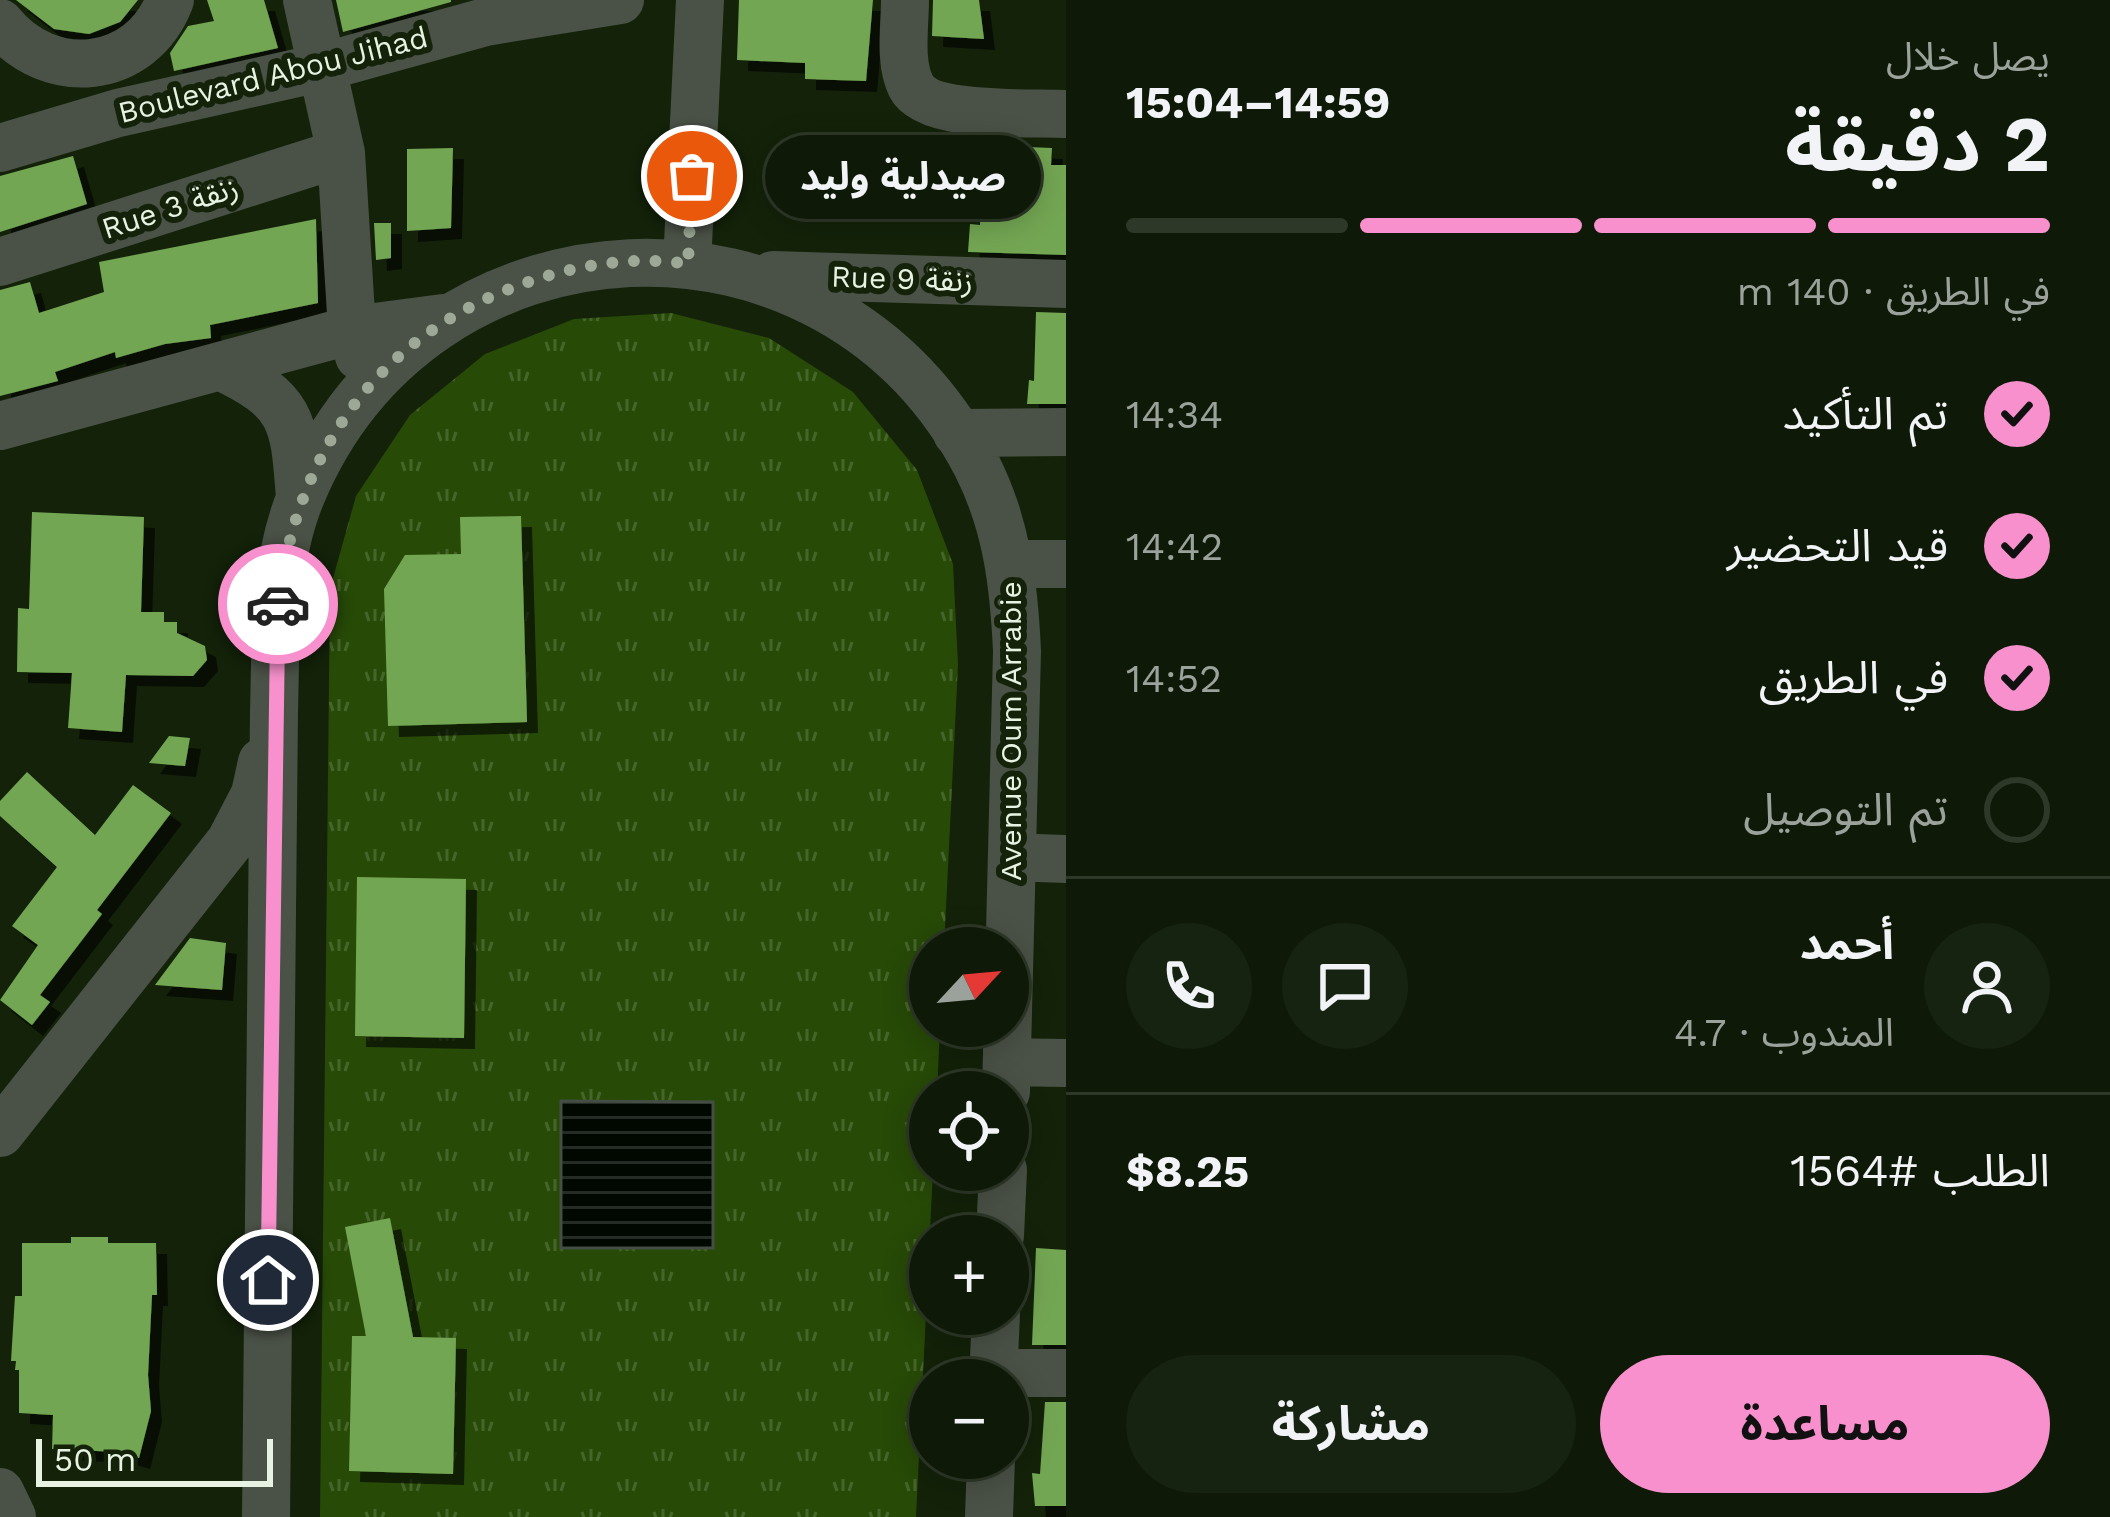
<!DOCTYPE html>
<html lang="ar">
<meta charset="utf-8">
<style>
body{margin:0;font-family:"Work Sans","Noto Sans Arabic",sans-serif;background:#172311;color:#f1f3f6;direction:rtl;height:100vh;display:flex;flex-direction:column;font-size:45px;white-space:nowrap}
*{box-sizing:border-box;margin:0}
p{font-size:39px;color:#9ba19b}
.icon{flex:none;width:66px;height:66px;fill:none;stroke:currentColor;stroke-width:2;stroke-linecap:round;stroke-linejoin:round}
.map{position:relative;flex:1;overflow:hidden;direction:ltr}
.drawer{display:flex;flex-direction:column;background:#0e1a07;width:1044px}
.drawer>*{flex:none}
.needle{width:78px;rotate:64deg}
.buttons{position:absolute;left:909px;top:927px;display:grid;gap:24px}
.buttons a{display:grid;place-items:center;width:120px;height:120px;border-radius:50%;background:#0e1a07;box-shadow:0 6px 30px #0003,0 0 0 3px #2e3828;font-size:60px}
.scale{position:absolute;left:36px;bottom:30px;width:237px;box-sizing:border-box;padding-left:12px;border:6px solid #e7f2e2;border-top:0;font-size:33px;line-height:42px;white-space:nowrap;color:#e7f2e2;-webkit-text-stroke:9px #132209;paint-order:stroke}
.pin{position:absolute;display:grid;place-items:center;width:102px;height:102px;color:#fff;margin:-51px;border:6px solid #fff;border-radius:50%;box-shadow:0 3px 12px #0007}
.courier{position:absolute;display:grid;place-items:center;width:120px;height:120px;margin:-60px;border:9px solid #f790cd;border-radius:50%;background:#fff;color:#222;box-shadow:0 3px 15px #0007}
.bubble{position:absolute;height:84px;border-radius:42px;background:#0e1a07;box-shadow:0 6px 30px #0003,0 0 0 3px #2e3828;font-size:39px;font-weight:700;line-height:84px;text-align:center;direction:rtl}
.headline em{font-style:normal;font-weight:700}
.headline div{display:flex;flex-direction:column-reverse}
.headline{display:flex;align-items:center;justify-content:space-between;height:204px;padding:0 60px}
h1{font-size:78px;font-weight:700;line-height:90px}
.bar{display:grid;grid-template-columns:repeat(4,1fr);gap:18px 12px;align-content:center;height:144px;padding:0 60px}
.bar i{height:15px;border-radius:9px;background:#2e3828}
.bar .selected{background:#f790cd}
.bar p{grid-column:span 4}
.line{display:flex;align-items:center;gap:30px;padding:0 60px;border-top:3px solid #2e3828}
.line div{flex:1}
.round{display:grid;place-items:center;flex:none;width:126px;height:126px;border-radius:63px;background:#172311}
ol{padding:0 60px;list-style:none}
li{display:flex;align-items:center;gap:36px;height:132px}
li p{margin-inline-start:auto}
li .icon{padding:12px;border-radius:50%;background:#f790cd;color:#111;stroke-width:4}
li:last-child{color:#9ba19b}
li i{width:66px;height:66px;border:6px solid #2e3828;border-radius:50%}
.cta{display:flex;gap:24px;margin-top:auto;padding:24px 60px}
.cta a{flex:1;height:138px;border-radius:72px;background:#f790cd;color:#111;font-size:48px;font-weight:700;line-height:138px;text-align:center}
.cta a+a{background:#172311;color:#f1f3f6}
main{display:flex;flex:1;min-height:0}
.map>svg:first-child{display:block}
.grass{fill:url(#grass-tufts)}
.water{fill:url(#water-rules);stroke:#454e44;stroke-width:3}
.building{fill:#73a653;filter:url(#shadow)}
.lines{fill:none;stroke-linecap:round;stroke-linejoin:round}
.minor{stroke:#4a5146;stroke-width:48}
.done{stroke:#9da996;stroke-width:12;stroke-dasharray:0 21.6}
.route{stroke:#f790cd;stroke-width:15}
.labels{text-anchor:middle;stroke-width:12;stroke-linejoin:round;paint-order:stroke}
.street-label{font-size:30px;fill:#e7f2e2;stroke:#132209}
</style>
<main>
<section class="drawer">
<div class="headline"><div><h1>2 دقيقة</h1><p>يصل خلال</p></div><em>14:59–15:04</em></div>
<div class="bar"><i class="selected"></i><i class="selected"></i><i class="selected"></i><i></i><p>في الطريق · 140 m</p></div>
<ol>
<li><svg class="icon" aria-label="check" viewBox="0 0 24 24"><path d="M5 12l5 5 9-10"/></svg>تم التأكيد<p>14:34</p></li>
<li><svg class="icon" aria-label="check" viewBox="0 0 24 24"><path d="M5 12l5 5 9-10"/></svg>قيد التحضير<p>14:42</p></li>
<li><svg class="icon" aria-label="check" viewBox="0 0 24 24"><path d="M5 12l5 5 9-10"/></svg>في الطريق<p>14:52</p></li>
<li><i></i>تم التوصيل</li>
</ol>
<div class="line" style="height:216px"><a class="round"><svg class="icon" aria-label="person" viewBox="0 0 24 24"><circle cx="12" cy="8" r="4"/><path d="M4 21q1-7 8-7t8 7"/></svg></a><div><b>أحمد</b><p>المندوب · 4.7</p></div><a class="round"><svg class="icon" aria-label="chat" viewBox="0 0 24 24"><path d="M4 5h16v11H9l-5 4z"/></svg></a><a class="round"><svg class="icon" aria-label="phone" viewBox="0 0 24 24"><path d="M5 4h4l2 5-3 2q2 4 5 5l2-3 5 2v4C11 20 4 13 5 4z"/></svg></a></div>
<div class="line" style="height:156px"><div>الطلب #1564</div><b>$8.25</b></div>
<div class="cta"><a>مساعدة</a><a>مشاركة</a></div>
</section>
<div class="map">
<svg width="1066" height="1517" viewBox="0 0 1066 1517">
<defs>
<pattern id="grass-tufts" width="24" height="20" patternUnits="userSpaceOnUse" patternTransform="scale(3)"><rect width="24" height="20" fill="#274a07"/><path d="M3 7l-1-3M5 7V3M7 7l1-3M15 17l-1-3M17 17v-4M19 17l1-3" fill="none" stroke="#46652b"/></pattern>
<pattern id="water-rules" width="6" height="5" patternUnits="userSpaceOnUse" patternTransform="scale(3)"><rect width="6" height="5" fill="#000800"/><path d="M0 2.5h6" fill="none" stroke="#252c25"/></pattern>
<filter id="shadow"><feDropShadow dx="11" dy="11" stdDeviation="0" flood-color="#0009"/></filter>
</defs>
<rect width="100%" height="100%" fill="#132209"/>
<path class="grass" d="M 671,313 L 769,338 L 853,392 L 917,470 L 953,564 L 958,665 L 944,948 L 930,948 L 930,1026 L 940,1026 L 937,1092 L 930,1092 L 930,1170 L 933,1170 L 916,1517 L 320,1517 L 330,589 L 356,496 L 410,415 L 485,354 L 574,319 Z"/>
<path class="water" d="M 561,1101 L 713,1102 L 713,1248 L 561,1248 Z"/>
<path class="building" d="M 16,0 L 138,0 L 120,22 L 89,34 L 54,29 Z
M 207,0 L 264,0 L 278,48 L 174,71 L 170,53 L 188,26 L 214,21 Z
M 336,0 L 451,0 L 451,2 L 343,32 Z
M 739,0 L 873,0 L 866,81 L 805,79 L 805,63 L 737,60 Z
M 933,0 L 979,0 L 984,39 L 932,36 Z
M 982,145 L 1052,148 L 1051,165 L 1066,165 L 1066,255 L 968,252 L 970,224 L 980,225 Z
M 453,148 L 451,228 L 407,231 L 407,149 Z
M 73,156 L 87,204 L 0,232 L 0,176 Z
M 316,219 L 318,303 L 210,325 L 211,338 L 165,344 L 116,358 L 115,352 L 55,372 L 58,381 L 0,396 L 0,290 L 30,282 L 39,313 L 104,292 L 99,262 Z
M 374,223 L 391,223 L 391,258 L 376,260 Z
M 1036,312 L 1066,313 L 1066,404 L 1027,404 L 1029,380 L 1034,381 Z
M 32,512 L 144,517 L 141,612 L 164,612 L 164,622 L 177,622 L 177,633 L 205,646 L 207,660 L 193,676 L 126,675 L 122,732 L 68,728 L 72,673 L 17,672 L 18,608 L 29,609 Z
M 521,516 L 527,722 L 388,726 L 384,589 L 405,555 L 461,554 L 460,517 Z
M 169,736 L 190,738 L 185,766 L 149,763 Z
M 27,772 L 95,835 L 133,785 L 171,813 L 97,910 L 102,914 L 40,995 L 50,1002 L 32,1025 L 0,1000 L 38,945 L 12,926 L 57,867 L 0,816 L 0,801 Z
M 357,877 L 466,879 L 464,1038 L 355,1036 Z
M 190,938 L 226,943 L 222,990 L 155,985 Z
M 390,1218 L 413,1337 L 456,1338 L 453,1474 L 349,1471 L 352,1336 L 366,1336 L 345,1227 Z
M 71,1237 L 108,1237 L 108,1243 L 156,1243 L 157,1295 L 152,1295 L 148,1375 L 151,1411 L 139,1458 L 119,1452 L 52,1449 L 53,1415 L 19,1413 L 19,1370 L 15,1370 L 16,1361 L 11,1361 L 15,1296 L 22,1296 L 22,1243 L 71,1243 Z
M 1036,1248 L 1066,1250 L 1066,1345 L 1032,1345 Z
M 1045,1402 L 1066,1402 L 1066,1506 L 1035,1506 L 1032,1473 L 1040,1474 Z"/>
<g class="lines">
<path class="minor" d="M 307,0 L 341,153 L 352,330 L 359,356
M 905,0 C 905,26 899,62 911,86 C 928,119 1031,112 1066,114
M 0,23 C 49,84 141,76 170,0
M 0,148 L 118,113 L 319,68 L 485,22 L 620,0
M 0,262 L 341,153
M 687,264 L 700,0
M 773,275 L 1066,284
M 0,426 L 220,366
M 957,433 L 1066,432
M 300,498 C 294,420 294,401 220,366 L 352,330 L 443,318
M 1011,564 L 1066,564
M 1012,857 L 1066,859
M 1008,1062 L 1066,1063
M 0,1133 L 230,842 L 255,794 L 262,762
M 1000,1236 L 1003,1170
M 993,1373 L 1066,1373
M 993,1380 L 996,1314
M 0,1492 L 12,1517
M 266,1517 L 274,711 C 276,639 273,564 301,496 C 424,200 829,181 977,466 C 1007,525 1014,586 1017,651 L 1006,1092
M 989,1517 L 991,1458"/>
</g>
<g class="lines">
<path class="done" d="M 278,604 C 297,448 382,330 534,280 C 582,264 637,256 688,264 L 692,176"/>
<path class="route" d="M 268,1280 L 278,604"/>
</g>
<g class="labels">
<g class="street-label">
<text transform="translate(273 75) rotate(-14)" y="10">Boulevard Abou Jihad</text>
<text transform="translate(170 208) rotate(-18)" y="10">Rue 3 زنقة</text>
<text transform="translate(902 279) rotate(2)" y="10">Rue 9 زنقة</text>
<text transform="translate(1011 731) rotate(-90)" y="10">Avenue Oum Arrabie</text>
</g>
</g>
</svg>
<div class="buttons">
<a><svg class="needle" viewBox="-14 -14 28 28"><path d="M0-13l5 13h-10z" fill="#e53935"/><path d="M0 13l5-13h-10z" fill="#9ba19b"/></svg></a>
<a><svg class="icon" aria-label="locate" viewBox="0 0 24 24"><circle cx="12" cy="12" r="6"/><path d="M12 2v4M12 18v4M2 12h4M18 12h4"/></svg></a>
<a>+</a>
<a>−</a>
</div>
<div class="scale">50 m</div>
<div class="pin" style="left:692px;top:176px;background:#ea580c"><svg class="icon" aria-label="bag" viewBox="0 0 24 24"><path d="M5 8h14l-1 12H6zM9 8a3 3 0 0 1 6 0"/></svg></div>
<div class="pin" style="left:268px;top:1280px;background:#1f2937"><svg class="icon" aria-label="home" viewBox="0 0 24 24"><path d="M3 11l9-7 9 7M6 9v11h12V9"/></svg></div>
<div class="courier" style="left:278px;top:604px"><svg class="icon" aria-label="car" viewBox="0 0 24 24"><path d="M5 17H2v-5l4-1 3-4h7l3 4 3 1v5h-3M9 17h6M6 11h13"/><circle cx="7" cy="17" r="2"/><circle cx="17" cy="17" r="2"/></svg></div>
<div class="bubble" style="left:765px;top:135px;width:276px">صيدلية وليد</div>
</div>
</main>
